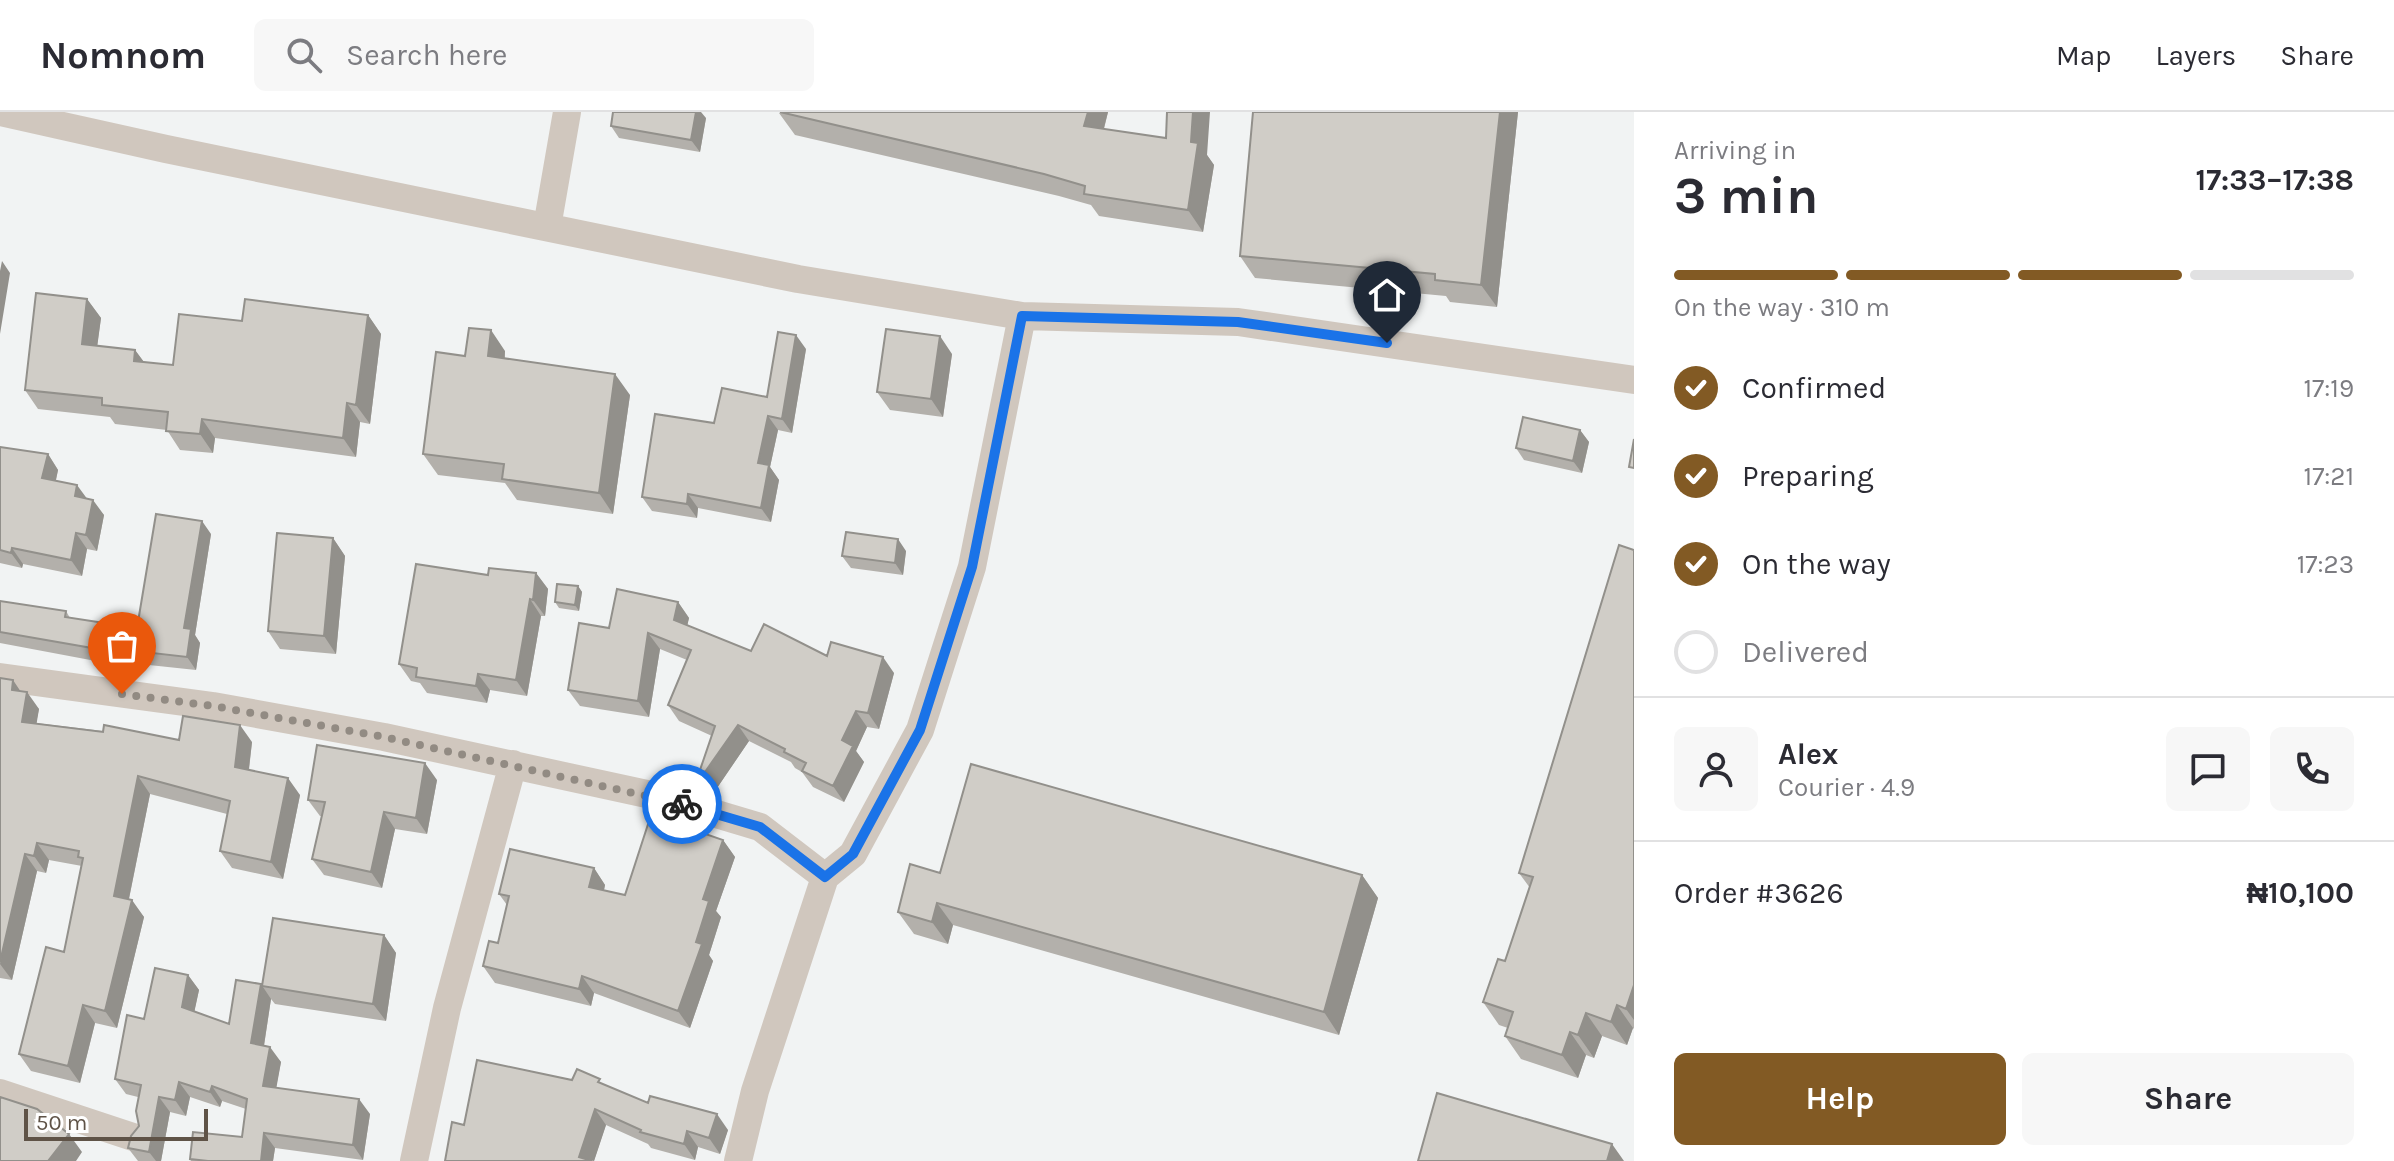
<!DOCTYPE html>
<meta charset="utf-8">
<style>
body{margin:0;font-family:Karla,sans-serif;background:#f7f7f7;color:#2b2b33;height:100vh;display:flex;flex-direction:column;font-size:30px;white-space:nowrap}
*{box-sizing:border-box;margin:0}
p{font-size:26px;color:#7c7c81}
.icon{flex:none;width:44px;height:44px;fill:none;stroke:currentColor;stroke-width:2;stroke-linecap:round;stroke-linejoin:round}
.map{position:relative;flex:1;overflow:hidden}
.panel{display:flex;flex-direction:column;background:#fff;width:760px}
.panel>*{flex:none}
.scale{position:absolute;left:24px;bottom:20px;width:184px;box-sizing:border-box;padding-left:8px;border:4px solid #5f5347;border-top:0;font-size:22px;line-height:28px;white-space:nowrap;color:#5f5347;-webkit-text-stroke:6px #fff;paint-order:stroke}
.pin{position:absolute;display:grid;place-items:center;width:68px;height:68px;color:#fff;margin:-82px -34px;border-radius:50% 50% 50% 0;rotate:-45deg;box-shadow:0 0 8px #0007}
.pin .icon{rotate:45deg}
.courier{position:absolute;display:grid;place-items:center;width:80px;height:80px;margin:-40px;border:6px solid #1a73e8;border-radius:50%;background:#fff;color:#222;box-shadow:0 2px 10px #0007}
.summary em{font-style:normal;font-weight:700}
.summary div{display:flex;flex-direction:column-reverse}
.summary{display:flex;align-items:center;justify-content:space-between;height:136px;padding:0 40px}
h1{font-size:52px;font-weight:700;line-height:60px}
.bar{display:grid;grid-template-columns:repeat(4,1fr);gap:12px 8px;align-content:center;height:96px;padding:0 40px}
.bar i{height:10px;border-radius:6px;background:#e1e1e2}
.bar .current{background:#825a24}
.bar p{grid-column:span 4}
.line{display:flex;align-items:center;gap:20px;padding:0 40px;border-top:2px solid #e1e1e2}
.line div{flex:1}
.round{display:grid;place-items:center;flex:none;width:84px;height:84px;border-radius:12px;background:#f7f7f7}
ol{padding:0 40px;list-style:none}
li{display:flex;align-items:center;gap:24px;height:88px}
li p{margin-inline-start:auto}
li .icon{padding:8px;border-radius:50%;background:#825a24;color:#fff;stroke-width:4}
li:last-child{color:#7c7c81}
li i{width:44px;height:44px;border:4px solid #e1e1e2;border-radius:50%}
.button{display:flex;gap:16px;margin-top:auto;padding:16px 40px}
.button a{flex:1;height:92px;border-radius:12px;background:#825a24;color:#fff;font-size:32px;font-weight:700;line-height:92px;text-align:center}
.button a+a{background:#f7f7f7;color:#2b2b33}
header{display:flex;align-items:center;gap:48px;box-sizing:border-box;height:112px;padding:0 40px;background:#fff;border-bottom:2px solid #e1e1e2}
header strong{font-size:38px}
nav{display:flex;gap:44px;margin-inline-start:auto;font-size:28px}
.search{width:560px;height:72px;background:#f7f7f7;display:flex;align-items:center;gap:20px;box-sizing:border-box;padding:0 28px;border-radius:12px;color:#7c7c81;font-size:30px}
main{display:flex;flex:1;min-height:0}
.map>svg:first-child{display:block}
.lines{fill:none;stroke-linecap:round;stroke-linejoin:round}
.minor{stroke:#d0c7be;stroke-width:28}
.wall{fill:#b3b0ab}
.shaded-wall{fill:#92908b}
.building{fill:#d0cdc7;stroke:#92908b;stroke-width:2}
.done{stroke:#928b83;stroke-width:8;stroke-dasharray:0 14.4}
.route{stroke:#1a73e8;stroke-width:10}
</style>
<header>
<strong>Nomnom</strong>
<div class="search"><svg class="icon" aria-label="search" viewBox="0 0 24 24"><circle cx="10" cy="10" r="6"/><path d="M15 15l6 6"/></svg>Search here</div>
<nav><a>Map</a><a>Layers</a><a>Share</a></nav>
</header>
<main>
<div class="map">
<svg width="1634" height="1049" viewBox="0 0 1634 1049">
<rect width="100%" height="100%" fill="#f1f3f3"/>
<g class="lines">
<path class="minor" d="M 0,0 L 166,37 L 798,167 L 1022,204 L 1238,210 L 1634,268
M 547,115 L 567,0
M 0,565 L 213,594 L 384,625 L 656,684 L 760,715 L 825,765
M 0,981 L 133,1025
M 414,1049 L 447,896 L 513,652
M 738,1049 L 755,979 L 825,765 L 853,742 L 920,618 L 972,455 L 1022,204"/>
</g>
<path class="wall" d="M 1108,0 L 1104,17 L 1207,43 L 1214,53 L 1203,120 L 1099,104 L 1091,93 L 1059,84 L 795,23 L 779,1 Z
M 1253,0 L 1518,0 L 1497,195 L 1450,190 L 1446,184 L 1255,166 L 1240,144 Z
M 706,6 L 700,40 L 619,26 L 611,14 Z
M 87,187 L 101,206 L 97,234 L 135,238 L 144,250 L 173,253 L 242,209 L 368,203 L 381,222 L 370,312 L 360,310 L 356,345 L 215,326 L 213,341 L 180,338 L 167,318 L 115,312 L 110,305 L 38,297 L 25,278 Z
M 806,237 L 792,321 L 778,318 L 770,355 L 779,368 L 771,410 L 698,396 L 697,406 L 652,399 L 642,385 L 714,311 L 767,285 Z
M 505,239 L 505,247 L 630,283 L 613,402 L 517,388 L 505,371 L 438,363 L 423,342 L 465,244 Z
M 952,242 L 943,305 L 890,298 L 877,280 Z
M 1580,318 L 1589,330 L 1582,361 L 1524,348 L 1516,336 Z
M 0,335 L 48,342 L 58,358 L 56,368 L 87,387 L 104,403 L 97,439 L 87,437 L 82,464 L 23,452 L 22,456 L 0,451 Z
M 211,422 L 195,523 L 200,531 L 196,558 L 102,548 L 101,550 L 0,531 L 0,489 L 66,499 L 70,506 L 137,516 Z
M 333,426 L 345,444 L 336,542 L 280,537 L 268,519 Z
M 1634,438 L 1634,917 L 1633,916 L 1627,933 L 1602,924 L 1594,946 L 1586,943 L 1578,966 L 1521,947 L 1505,924 L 1508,916 L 1499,913 L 1483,890 L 1505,849 L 1530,776 L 1519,761 Z
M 906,439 L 903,463 L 851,456 L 842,444 Z
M 536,461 L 548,477 L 545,504 L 541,504 L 527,584 L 490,578 L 487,591 L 427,581 L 420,571 L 411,569 L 399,552 L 488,463 Z
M 578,474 L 582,480 L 579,499 L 559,496 L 555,490 Z
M 678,490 L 689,506 L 687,513 L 751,539 L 827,544 L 894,561 L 879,617 L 867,615 L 856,639 L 864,650 L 844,690 L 813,675 L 802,660 L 795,656 L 791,650 L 749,629 L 717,676 L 712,674 L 700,658 L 712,624 L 679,609 L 668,593 L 687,548 L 660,537 L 649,605 L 580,594 L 568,578 L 609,516 Z
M 0,566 L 20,579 L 39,597 L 36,611 L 179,628 L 252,630 L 249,658 L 300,683 L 283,767 L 232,756 L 220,739 L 227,702 L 150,682 L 129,787 L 144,805 L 117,916 L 95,911 L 80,971 L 31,959 L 19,942 L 64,840 L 82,754 L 49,748 L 46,761 L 37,759 L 12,868 L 0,866 Z
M 437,668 L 427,722 L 395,717 L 382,776 L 324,763 L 312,747 L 322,704 L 320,704 L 308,688 Z
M 723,728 L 735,745 L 716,799 L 721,805 L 709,843 L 713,849 L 690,916 L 594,881 L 591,894 L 495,871 L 483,854 L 498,831 L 507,793 L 499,782 L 594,756 L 605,773 L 604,778 L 625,783 Z
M 940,761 L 1362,763 L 1378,786 L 1339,923 L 953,813 L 948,832 L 914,822 L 898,800 Z
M 384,823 L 396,841 L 386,909 L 275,892 L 271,887 L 264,934 L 281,950 L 276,975 L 370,1002 L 363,1048 L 275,1036 L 273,1049 L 191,1049 L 190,1047 L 242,1025 L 246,997 L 222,989 L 220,995 L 190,985 L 186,1004 L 170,1000 L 161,1049 L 138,1049 L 128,1036 L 139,1014 L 138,985 L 126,982 L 115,967 L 144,907 L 188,863 L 199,878 L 194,900 L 229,912 L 261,872 L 262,874 Z
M 572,968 L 603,972 L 648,991 L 728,1018 L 720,1042 L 698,1035 L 695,1048 L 651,1036 L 648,1032 L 606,1013 L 594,1049 L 464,1013 Z"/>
<path class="shaded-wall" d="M 696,0 L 701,0 L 706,6 L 700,40 L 691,28 Z
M 1088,0 L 1108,0 L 1099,35 L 1084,14 Z
M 1193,0 L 1210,0 L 1207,43 L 1214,53 L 1203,120 L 1188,98 Z
M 1500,0 L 1518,0 L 1497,195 L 1481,173 Z
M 2,149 L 10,161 L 0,222 L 0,159 Z
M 87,187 L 101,206 L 95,251 L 82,232 Z
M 368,203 L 381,222 L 370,312 L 356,293 Z
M 491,218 L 505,239 L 503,265 L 488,244 Z
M 796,223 L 806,237 L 792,321 L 782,307 Z
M 940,224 L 952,242 L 943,305 L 931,287 Z
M 135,238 L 149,257 L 134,249 Z
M 615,262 L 630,283 L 613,402 L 599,381 Z
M 347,291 L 360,310 L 356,345 L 343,326 Z
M 768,304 L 778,318 L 770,355 L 779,368 L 771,410 L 761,396 L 758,351 Z
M 202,307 L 215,326 L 213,341 L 200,322 Z
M 1580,318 L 1589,330 L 1582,361 L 1573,349 Z
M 48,342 L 58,358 L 53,381 L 42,366 Z
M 77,373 L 88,388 L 75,384 Z
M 688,382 L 698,396 L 697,406 L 687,392 Z
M 93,388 L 104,403 L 97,439 L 86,423 Z
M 202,409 L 211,422 L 195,523 L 200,531 L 196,558 L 187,545 L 184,516 Z
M 76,421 L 87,437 L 82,464 L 71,448 Z
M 333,426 L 345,444 L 336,542 L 324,524 Z
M 898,427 L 906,439 L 903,463 L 895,451 Z
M 12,436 L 23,452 L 22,456 L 11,441 Z
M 536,461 L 548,477 L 545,504 L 533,488 Z
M 578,474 L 582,480 L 579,499 L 575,493 Z
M 530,487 L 541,504 L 527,584 L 516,568 Z
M 678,490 L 689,506 L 685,524 L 674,508 Z
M 648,521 L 660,537 L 649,605 L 638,589 Z
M 92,534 L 102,548 L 101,550 L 92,536 Z
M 883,545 L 894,561 L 879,617 L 868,601 Z
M 478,562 L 490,578 L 487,591 L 476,574 Z
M 13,568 L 25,586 L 12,578 Z
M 27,580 L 39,597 L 34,627 L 22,610 Z
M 856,599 L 867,615 L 856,639 L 864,650 L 844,690 L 833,674 L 842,628 Z
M 240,613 L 252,630 L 247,672 L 235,655 Z
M 738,613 L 749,629 L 717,676 L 705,660 Z
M 425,651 L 437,668 L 427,722 L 416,706 Z
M 138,664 L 150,682 L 126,801 L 114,784 Z
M 288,666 L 300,683 L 283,767 L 271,750 Z
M 384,700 L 395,717 L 382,776 L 371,760 Z
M 723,728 L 735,745 L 716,799 L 721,805 L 709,843 L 713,849 L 690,916 L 678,899 L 696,830 L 703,787 Z
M 37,731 L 49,748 L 46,761 L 34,744 Z
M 25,742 L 37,759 L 12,868 L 0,852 Z
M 594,756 L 605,773 L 601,792 L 589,775 Z
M 1362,763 L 1378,786 L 1339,923 L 1324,900 Z
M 132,788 L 144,805 L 117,916 L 105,899 Z
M 937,791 L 953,813 L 948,832 L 932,810 Z
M 384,823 L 396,841 L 386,909 L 373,892 Z
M 188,863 L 199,878 L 192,911 L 182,895 Z
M 582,864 L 594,881 L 591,894 L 579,877 Z
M 261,872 L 271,887 L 262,946 L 251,931 Z
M 1634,873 L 1634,908 L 1626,897 Z
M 83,893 L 95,911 L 80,971 L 68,954 Z
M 1617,893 L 1633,916 L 1627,933 L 1611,910 Z
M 1586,901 L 1602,924 L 1594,946 L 1578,923 Z
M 1570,920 L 1586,943 L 1578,966 L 1562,943 Z
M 270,935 L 281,950 L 274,989 L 263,974 Z
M 179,970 L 190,985 L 186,1004 L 175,988 Z
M 212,974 L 222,989 L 220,995 L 210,980 Z
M 159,985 L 170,1000 L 161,1049 L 156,1049 L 149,1040 Z
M 359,987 L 370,1002 L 363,1048 L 353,1033 Z
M 595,997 L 606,1013 L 594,1049 L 579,1045 Z
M 717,1002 L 728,1018 L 720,1042 L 709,1026 Z
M 687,1019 L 698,1035 L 695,1048 L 684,1032 Z
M 264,1021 L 275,1036 L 273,1049 L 261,1049 Z
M 69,1022 L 82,1040 L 76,1049 L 48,1049 Z
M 1612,1032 L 1624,1049 L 1607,1049 Z"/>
<path class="building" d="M 613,0 L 696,0 L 691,28 L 611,14 Z
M 780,0 L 1088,0 L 1084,14 L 1166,26 L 1167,0 L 1193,0 L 1191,30 L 1198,31 L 1188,98 L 1084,82 L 1085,74 L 1044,62 Z
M 1253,0 L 1500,0 L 1481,173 L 1435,168 L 1435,162 L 1240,144 Z
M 36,181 L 87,187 L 82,232 L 135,238 L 134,249 L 173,253 L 179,202 L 242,209 L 245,187 L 368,203 L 356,293 L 347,291 L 343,326 L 202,307 L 200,322 L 166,319 L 168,300 L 102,293 L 102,286 L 25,278 Z
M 469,216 L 491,218 L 488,244 L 615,262 L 599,381 L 502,367 L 504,352 L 423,342 L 436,240 L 465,244 Z
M 886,217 L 940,224 L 931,287 L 877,280 Z
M 778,220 L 796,223 L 782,307 L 768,304 L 758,351 L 769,353 L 761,396 L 688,382 L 687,392 L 642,385 L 655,302 L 714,311 L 722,276 L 767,285 Z
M 1523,305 L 1580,318 L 1573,349 L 1516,336 Z
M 1634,327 L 1634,356 L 1629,355 Z
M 0,335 L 48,342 L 42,366 L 77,373 L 75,384 L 93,388 L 86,423 L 76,421 L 71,448 L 12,436 L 11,441 L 0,438 Z
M 156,402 L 202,409 L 184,516 L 191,517 L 187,545 L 92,534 L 92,536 L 0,520 L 0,489 L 66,499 L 65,505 L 137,516 Z
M 846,420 L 898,427 L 895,451 L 842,444 Z
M 277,421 L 333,426 L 324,524 L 268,519 Z
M 1619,433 L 1634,438 L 1634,873 L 1626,897 L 1617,893 L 1611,910 L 1586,901 L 1578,923 L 1570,920 L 1562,943 L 1505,924 L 1513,900 L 1483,890 L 1498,847 L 1505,849 L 1533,765 L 1519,761 Z
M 416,452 L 488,463 L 489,456 L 536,461 L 533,488 L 530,487 L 516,568 L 478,562 L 476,574 L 416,565 L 417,556 L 399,552 Z
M 557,472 L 578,474 L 575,493 L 555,490 Z
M 617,477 L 678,490 L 674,508 L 751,539 L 764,512 L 827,544 L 831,530 L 883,545 L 868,601 L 856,599 L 842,628 L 853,634 L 833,674 L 802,659 L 806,651 L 784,640 L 785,637 L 738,613 L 705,660 L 700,658 L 715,614 L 668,593 L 691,538 L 648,521 L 638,589 L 568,578 L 579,511 L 609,516 Z
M 0,566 L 13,568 L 12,578 L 27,580 L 22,610 L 103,620 L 104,613 L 179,628 L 183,604 L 240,613 L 235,655 L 288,666 L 271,750 L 220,739 L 230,689 L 138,664 L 114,784 L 132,788 L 105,899 L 83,893 L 68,954 L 19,942 L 46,835 L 64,840 L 83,746 L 78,745 L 79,739 L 37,731 L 34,744 L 25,742 L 0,850 Z
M 317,633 L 425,651 L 416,706 L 384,700 L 371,760 L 312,747 L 325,690 L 308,688 Z
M 971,652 L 1362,763 L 1324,900 L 937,791 L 932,810 L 898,800 L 910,752 L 940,761 Z
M 651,703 L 723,728 L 703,787 L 709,789 L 696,830 L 702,832 L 678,899 L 582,864 L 579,877 L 483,854 L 489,829 L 498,831 L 509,784 L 499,782 L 510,737 L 594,756 L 589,775 L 625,783 Z
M 273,806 L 384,823 L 373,892 L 262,874 Z
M 155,856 L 188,863 L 182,895 L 229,912 L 236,868 L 261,872 L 251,931 L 270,935 L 263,974 L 359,987 L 353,1033 L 264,1021 L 261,1049 L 208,1049 L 190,1047 L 193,1020 L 242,1025 L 247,987 L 212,974 L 210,980 L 179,970 L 175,988 L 159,985 L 149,1040 L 128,1036 L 131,1024 L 139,1014 L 136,999 L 141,973 L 115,967 L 127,903 L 144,907 Z
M 477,948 L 572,968 L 577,957 L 600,967 L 598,970 L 648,991 L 650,984 L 717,1002 L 709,1026 L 687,1019 L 684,1032 L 640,1020 L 641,1018 L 595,997 L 579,1045 L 592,1049 L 445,1049 L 452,1010 L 464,1013 Z
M 1437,981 L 1612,1032 L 1607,1049 L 1418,1049 Z
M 0,985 L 37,997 L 69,1022 L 48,1049 L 0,1049 Z"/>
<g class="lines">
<path class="done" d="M 122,582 L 213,594 L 384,625 L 682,692"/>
<path class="route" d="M 682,692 L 760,715 L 825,765 L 853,742 L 920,618 L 972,455 L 1022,204 L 1238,210 L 1387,231"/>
</g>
</svg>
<div class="scale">50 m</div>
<div class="pin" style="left:122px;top:582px;background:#ea580c"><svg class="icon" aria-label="bag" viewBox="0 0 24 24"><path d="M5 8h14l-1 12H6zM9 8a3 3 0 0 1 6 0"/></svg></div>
<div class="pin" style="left:1387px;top:231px;background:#1f2937"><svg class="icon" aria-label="home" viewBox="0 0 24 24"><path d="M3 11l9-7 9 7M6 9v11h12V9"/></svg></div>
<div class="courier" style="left:682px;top:692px"><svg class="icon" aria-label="bike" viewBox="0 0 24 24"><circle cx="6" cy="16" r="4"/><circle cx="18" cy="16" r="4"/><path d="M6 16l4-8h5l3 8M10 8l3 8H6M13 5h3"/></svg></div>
</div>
<section class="panel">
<div class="summary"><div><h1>3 min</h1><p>Arriving in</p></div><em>17:33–17:38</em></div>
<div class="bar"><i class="current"></i><i class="current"></i><i class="current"></i><i></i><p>On the way · 310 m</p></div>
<ol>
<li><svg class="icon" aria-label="check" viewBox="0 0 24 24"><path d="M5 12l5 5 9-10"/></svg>Confirmed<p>17:19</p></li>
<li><svg class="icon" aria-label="check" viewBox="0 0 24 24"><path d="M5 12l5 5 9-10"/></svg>Preparing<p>17:21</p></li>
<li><svg class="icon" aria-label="check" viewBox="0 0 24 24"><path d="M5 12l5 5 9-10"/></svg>On the way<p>17:23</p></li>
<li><i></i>Delivered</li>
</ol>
<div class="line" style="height:144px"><a class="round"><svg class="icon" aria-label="person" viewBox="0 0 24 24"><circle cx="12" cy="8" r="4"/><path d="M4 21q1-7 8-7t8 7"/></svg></a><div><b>Alex</b><p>Courier · 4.9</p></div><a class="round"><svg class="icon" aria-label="chat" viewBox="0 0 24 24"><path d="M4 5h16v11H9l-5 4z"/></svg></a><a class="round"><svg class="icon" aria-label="phone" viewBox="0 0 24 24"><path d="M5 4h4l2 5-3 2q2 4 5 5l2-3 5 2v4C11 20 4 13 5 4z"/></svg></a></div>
<div class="line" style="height:104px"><div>Order #3626</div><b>₦10,100</b></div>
<div class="button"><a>Help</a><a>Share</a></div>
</section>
</main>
